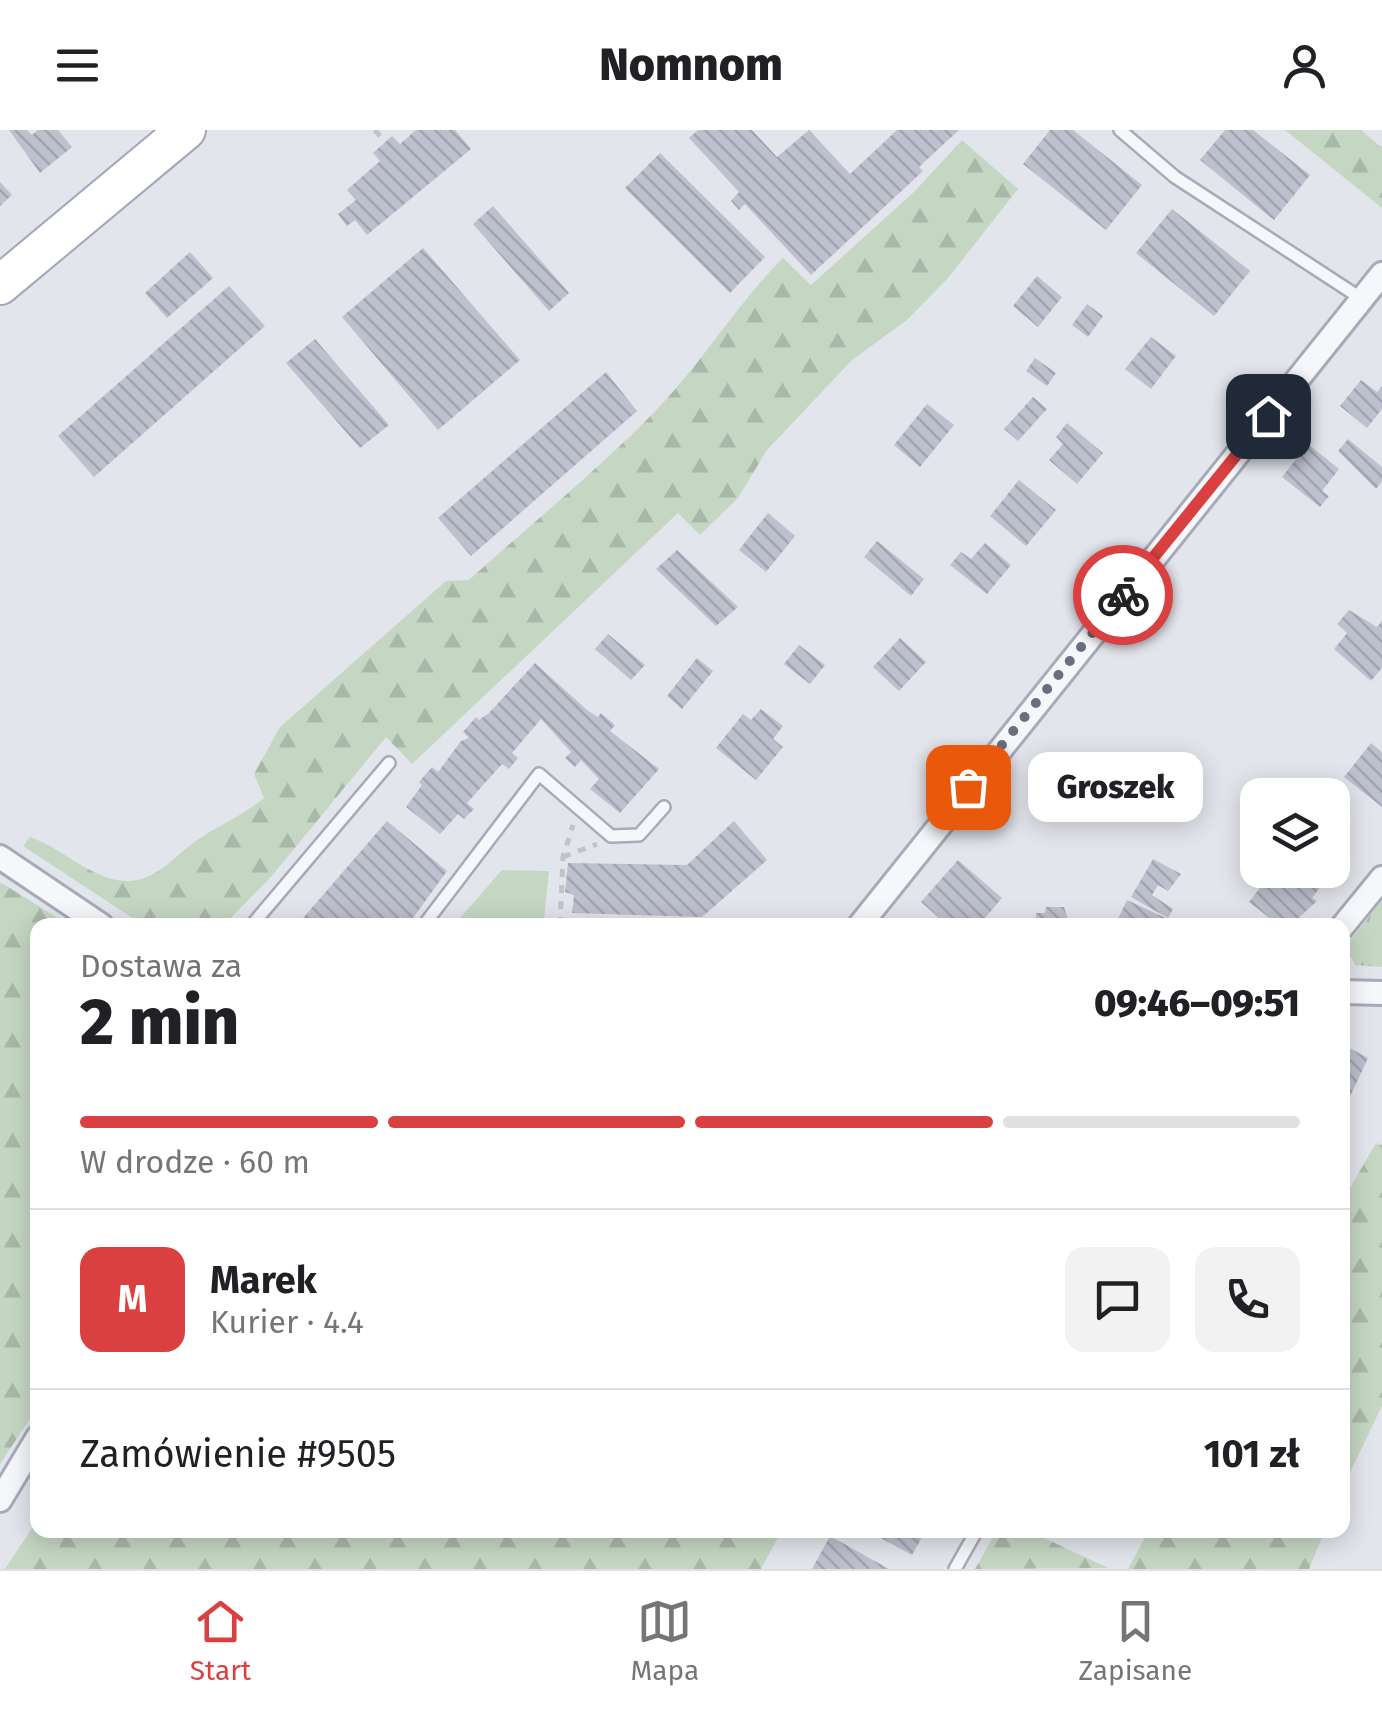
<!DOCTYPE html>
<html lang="pl">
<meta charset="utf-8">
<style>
body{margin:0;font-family:"Fira Sans",sans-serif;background:#f2f2f2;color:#202124;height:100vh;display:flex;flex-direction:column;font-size:38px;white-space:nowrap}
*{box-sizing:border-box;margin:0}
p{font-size:32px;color:#757577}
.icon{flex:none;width:55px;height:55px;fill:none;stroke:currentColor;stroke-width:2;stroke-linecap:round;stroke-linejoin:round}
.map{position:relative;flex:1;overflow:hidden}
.drawer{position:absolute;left:30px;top:788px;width:1320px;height:620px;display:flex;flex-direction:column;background:#fff;border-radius:20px;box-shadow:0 5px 25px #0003}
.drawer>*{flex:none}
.buttons{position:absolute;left:1240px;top:648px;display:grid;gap:20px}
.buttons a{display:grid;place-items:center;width:110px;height:110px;border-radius:20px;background:#fff;box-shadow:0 5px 25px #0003;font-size:50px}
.pin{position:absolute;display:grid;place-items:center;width:85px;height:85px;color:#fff;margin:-42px;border-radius:20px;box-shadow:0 5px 15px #0006}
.courier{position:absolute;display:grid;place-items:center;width:100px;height:100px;margin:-50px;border:8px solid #da403f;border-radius:50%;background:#fff;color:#222;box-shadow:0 2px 12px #0007}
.bubble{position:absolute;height:70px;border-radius:20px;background:#fff;box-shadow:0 5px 25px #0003;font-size:32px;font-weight:800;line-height:70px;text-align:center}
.summary em{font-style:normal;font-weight:800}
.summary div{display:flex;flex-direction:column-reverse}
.summary{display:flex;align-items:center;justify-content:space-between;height:170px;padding:0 50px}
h1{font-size:65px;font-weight:800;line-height:75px}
.bar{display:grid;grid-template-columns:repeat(4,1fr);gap:15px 10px;align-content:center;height:120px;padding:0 50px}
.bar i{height:12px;border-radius:8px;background:#e0e0e0}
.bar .current{background:#da403f}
.bar p{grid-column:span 4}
.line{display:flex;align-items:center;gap:25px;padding:0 50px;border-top:2px solid #e0e0e0}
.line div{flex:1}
.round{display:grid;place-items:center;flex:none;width:105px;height:105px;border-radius:20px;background:#f2f2f2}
header{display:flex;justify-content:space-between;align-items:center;height:130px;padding:0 50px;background:#fff;font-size:45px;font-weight:800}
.menu{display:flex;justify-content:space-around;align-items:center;height:140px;border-top:2px solid #e0e0e0;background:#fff;font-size:28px;color:#757577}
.menu a{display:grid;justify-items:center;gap:5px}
.menu .current{color:#da403f}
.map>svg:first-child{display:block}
.grass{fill:url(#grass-tufts)}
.forest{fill:url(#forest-firs)}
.park{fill:#c5d7c3}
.building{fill:url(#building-back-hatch)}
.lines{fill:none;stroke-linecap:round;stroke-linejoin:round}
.lane-casing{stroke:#a7abb7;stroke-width:16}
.street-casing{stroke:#a7abb7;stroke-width:28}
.primary-casing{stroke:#a1a7b9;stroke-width:42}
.path{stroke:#c1c3cb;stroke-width:5;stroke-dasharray:8 8;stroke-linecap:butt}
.lane{stroke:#f6f7fa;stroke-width:11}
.street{stroke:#f6f7fa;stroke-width:22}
.primary{stroke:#fff;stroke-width:38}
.done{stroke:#6a6f80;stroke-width:10;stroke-dasharray:0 18}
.route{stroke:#da403f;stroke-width:12}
</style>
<header><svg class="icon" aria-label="menu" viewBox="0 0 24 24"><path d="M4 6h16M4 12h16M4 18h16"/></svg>Nomnom<svg class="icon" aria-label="person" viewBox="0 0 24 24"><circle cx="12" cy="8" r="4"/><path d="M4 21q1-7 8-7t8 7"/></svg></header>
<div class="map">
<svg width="1382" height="1439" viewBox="0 0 1382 1439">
<defs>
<pattern id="grass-tufts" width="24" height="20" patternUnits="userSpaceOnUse" patternTransform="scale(2.5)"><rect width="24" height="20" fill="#c5d7c3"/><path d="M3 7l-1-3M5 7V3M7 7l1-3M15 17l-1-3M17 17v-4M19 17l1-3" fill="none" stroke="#a9b9a9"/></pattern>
<pattern id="forest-firs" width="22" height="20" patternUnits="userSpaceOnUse" patternTransform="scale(2.5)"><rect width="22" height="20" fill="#c5d7c3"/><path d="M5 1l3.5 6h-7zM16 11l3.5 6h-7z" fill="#a9b9a9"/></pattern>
<pattern id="building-back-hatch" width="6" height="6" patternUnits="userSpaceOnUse" patternTransform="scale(2.5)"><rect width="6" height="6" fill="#bdc0cd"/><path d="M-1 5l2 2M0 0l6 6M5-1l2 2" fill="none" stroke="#a2a5b1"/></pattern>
</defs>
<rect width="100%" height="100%" fill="#e3e5ec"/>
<path class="grass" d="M 1382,771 L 1382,837 L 1355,835 L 1352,828 L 1344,826 L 1347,814 Z"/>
<path class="forest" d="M 1285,0 L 1361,0 L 1382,18 L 1382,78 Z
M 962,10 L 1018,59 L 948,148 L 907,190 L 852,230 L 767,320 L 738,368 L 700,405 L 678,383 L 412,634 L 386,607 L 271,747 L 224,795 L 143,795 L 23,716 L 30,707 C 61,717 93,751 127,751 C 155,751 173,728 193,713 C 216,696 241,687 264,668 L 254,644 L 280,597 L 446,451 L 469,450 C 533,392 602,337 661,275 C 705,228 738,173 783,128 L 811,155 L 915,61 Z
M 0,752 L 69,795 L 38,795 L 37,1278 L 0,1334 Z
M 1376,1013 L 1382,1015 L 1382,1276 L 1343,1357 L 1343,1070 Z
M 37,1391 L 38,1400 L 782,1400 L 761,1439 L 5,1439 Z
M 997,1400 L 1027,1400 L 1108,1438 L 975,1439 Z
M 1149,1400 L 1325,1400 L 1309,1439 L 1128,1439 Z"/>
<path class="park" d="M 502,740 L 549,741 L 544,789 L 538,795 L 454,795 Z"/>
<path class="building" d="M 9,0 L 27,0 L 32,5 L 38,0 L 58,0 L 72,17 L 40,43 Z
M 416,0 L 455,0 L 471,19 L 367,105 L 355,90 L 347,96 L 338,84 L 356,70 L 347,60 L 380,31 L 373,23 L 392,6 L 400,14 Z
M 698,0 L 752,0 L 777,27 L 809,0 L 850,44 L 897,0 L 959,0 L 919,37 L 923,41 L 811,145 L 745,74 L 739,80 L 731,71 L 739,62 L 689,8 Z
M 1050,0 L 1073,0 L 1142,55 L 1106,100 L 1023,34 Z
M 1225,0 L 1253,0 L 1310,45 L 1274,90 L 1200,30 Z
M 660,23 L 765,127 L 730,163 L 625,58 Z
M 0,52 L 12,65 L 0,76 Z
M 493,76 L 569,163 L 549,181 L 473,94 Z
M 1172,79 L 1250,141 L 1214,186 L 1136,123 Z
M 423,118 L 520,230 L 438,300 L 342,187 Z
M 190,122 L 213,148 L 167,188 L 145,163 Z
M 1037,146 L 1062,167 L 1038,197 L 1013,176 Z
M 229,156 L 265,196 L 94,347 L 58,306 Z
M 1087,174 L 1103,186 L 1088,207 L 1072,195 Z
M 1151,207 L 1176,226 L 1151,259 L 1125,239 Z
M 315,209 L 389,295 L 360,318 L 286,233 Z
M 1035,228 L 1056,243 L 1047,256 L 1026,241 Z
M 606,242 L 637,281 L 471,426 L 438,388 Z
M 1361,250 L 1377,262 L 1382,256 L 1382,279 L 1367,298 L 1340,276 Z
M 1033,267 L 1047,279 L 1018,311 L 1004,299 Z
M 927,274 L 954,295 L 920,337 L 894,315 Z
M 1067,293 L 1103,323 L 1077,354 L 1049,330 L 1063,314 L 1056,307 Z
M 1348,309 L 1382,337 L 1382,351 L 1376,359 L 1338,321 Z
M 1308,314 L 1339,339 L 1322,361 L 1329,366 L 1320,377 L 1282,347 Z
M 1019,350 L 1056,380 L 1026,416 L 990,386 Z
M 768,383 L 795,406 L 766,442 L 739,420 Z
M 877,411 L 924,449 L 911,466 L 864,427 Z
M 985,413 L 1011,435 L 987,464 L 950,435 L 961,422 L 971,429 Z
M 677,420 L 738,477 L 716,496 L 656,439 Z
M 1349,480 L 1377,497 L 1382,491 L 1382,538 L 1371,551 L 1334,519 L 1347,503 L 1337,494 Z
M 608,504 L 645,535 L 631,550 L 595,519 Z
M 900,508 L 926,532 L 899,561 L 873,537 Z
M 799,515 L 825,535 L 810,554 L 784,534 Z
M 697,528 L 713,541 L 682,579 L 667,566 Z
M 535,533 L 587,580 L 598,587 L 601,583 L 615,595 L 610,601 L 659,639 L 620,683 L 590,659 L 599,649 L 581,630 L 575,637 L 565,628 L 571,622 L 541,589 L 512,623 L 518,628 L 513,634 L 509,639 L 502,634 L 467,673 L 474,679 L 464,689 L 458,684 L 440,704 L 406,677 L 422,655 L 419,652 L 432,637 L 438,642 L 461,611 L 469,608 L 463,602 L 476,587 L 479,590 L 489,583 Z
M 761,579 L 783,596 L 773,609 L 783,617 L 756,650 L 716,618 L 743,584 L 751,590 Z
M 1371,613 L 1382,622 L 1382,677 L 1344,647 Z
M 387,691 L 447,741 L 408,795 L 297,795 Z
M 734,691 L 767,730 L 702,787 L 572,783 L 574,765 L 565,762 L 568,733 L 687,735 Z
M 1153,729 L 1181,744 L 1168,761 L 1158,755 L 1152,765 L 1173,779 L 1168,788 L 1131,767 Z
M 958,730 L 1002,768 L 979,795 L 947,795 L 921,772 Z
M 1274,740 L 1314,740 L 1326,749 L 1312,768 L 1317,771 L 1291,795 L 1279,795 L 1249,772 Z
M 1127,770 L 1170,790 L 1167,795 L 1115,795 Z
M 1046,777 L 1064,777 L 1070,795 L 1036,795 L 1036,783 L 1045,783 Z
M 1342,914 L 1368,928 L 1342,984 Z
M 866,1400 L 922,1400 L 925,1402 L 912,1425 Z
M 830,1406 L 889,1439 L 812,1439 Z"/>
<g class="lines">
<g class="lane-casing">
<path id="lane" d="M 1120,0 L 1175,47 L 1362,169
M 252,795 L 389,633
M 424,795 L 539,644 L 611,706 L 639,705 L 664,677
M 955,1439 L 977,1400"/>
</g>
<g class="street-casing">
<path id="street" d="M 0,727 L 101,795
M 860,795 L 1382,144
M 1342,797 L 1382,748
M 1342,862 L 1382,863
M 0,1370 L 38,1307"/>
</g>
<g class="primary-casing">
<path id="primary" d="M 0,155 L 186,0"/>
</g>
<path class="path" d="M 375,0 L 385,12
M 563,727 L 597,714
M 560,795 L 563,727 L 573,695"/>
<use href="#lane" class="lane"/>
<use href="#street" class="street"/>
<use href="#primary" class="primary"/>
</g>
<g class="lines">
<path class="done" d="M 968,657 L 1123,465"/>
<path class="route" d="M 1123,465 L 1268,286"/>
</g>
</svg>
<div class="buttons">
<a><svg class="icon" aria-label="layers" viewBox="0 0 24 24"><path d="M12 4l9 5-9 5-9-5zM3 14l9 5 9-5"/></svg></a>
</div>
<div class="pin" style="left:968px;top:657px;background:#ea580c"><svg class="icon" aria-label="bag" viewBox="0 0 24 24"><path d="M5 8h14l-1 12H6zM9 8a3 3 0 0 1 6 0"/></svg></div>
<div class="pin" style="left:1268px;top:286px;background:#1f2937"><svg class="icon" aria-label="home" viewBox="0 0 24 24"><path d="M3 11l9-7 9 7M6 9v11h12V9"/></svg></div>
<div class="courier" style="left:1123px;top:465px"><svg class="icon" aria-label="bike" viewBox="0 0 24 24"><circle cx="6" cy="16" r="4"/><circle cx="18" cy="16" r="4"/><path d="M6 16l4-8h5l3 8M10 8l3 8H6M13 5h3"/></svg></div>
<div class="bubble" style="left:1028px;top:622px;width:175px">Groszek</div>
<section class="drawer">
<div class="summary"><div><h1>2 min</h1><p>Dostawa za</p></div><em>09:46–09:51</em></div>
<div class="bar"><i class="current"></i><i class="current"></i><i class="current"></i><i></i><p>W drodze · 60 m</p></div>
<div class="line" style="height:180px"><b class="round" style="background:#da403f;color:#fff">M</b><div><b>Marek</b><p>Kurier · 4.4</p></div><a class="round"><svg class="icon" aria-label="chat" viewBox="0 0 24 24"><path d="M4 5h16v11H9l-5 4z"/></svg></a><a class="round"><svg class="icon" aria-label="phone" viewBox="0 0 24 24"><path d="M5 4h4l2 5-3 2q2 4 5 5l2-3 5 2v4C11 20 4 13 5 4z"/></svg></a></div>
<div class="line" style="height:130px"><div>Zamówienie #9505</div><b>101 zł</b></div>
</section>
</div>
<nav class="menu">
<a class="current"><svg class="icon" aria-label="home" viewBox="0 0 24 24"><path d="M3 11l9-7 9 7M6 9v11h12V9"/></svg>Start</a>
<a><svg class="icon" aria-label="map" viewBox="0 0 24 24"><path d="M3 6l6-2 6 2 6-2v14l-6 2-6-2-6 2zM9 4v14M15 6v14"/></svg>Mapa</a>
<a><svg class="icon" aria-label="saved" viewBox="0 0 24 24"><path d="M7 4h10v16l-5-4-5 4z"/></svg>Zapisane</a>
</nav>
